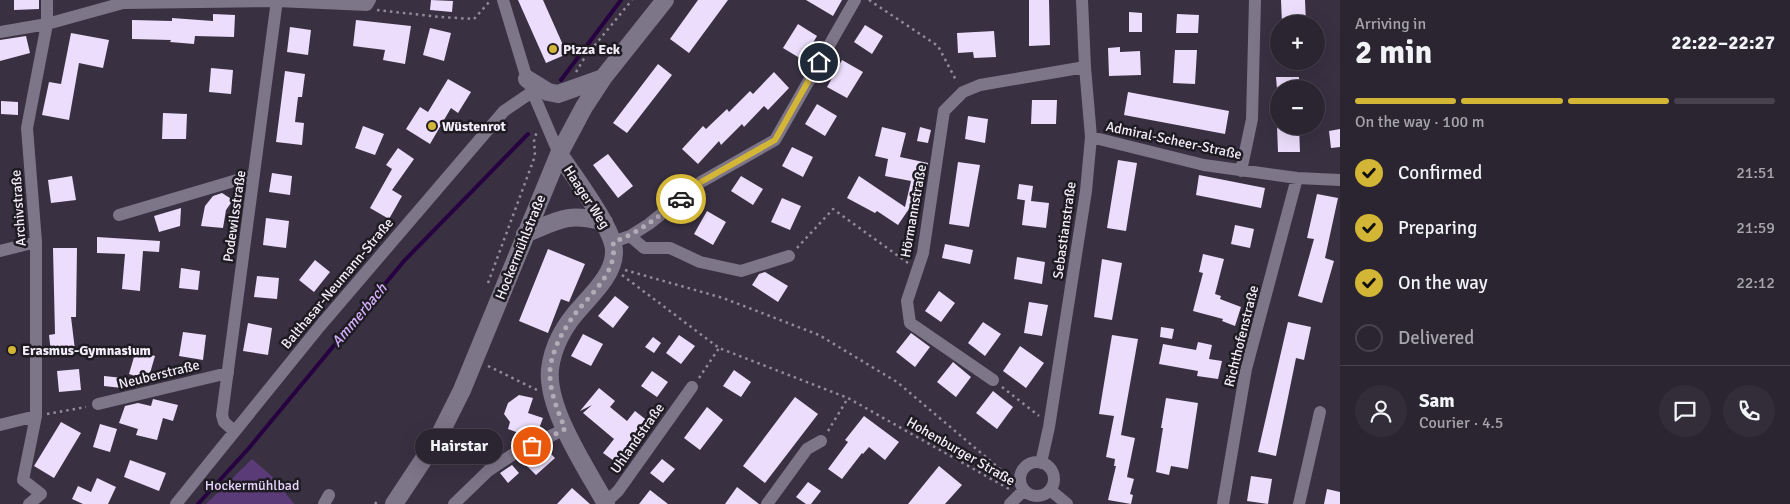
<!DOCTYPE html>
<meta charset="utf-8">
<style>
body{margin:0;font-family:Signika,sans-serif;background:#332d3a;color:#f1f3f6;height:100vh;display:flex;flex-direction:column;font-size:19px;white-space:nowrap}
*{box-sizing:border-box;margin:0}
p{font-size:16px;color:#a6a5ac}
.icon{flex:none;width:28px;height:28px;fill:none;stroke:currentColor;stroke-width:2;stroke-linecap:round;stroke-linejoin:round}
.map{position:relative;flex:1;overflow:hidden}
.side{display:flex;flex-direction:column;background:#2b2532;width:450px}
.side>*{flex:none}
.tools{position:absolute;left:1270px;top:15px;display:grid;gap:10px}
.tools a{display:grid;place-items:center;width:55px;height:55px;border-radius:50%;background:#2b2532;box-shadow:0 5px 20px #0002,0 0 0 1px #47424d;font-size:25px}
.pin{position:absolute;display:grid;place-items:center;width:42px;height:42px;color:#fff;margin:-21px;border:2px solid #fff;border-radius:50%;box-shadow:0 1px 5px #0007}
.courier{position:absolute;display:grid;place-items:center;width:50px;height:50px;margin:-25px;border:4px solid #d3b635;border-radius:50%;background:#fff;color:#222;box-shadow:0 1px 6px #0007}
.bubble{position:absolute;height:35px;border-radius:18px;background:#2b2532;box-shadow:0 5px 20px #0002,0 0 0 1px #47424d;font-size:16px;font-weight:700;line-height:35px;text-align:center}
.headline em{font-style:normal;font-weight:700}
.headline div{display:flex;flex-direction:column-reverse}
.headline{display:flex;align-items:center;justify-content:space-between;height:85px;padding:0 15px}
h1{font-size:32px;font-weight:700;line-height:38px}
.bar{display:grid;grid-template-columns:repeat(4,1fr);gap:8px 5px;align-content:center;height:60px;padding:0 15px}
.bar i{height:6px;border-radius:4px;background:#47424d}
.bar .on{background:#d3b635}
.bar p{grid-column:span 4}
.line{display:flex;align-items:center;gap:12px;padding:0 15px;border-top:1px solid #47424d}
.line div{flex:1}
.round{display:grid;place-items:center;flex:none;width:52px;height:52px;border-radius:26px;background:#332d3a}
ol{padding:0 15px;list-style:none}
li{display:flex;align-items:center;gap:15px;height:55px}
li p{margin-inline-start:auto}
li .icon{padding:5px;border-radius:50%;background:#d3b635;color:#111;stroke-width:4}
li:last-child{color:#a6a5ac}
li i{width:28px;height:28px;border:2px solid #47424d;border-radius:50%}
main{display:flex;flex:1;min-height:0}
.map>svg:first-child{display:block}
.green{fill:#5a3b78}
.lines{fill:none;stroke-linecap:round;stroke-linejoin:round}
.stream{stroke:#270240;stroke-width:4}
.building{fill:#ebddfb}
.path{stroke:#928b9a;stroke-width:2.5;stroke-dasharray:2.5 4;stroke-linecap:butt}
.street{stroke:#7d7588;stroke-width:12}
.secondary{stroke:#7d7588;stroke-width:18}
.done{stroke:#b1abb8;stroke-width:5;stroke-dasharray:0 9}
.route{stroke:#d3b635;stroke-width:6}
.poi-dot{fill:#d3b635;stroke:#1f1b23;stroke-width:2}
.labels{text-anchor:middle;stroke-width:5;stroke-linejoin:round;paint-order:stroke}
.poi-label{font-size:14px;font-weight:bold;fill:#f2edf8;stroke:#1f1b23;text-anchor:start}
.street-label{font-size:14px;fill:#f2edf8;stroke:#1f1b23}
.park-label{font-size:14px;fill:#e8d6fd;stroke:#1f1b23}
.water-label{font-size:15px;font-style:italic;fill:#d4b0fc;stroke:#1f1b23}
</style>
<main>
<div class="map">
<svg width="1340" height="504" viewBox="0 0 1340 504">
<rect width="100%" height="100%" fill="#393142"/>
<path class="green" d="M 252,459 L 275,479 L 294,504 L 206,504 Z"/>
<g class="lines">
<path class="stream" d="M 561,80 L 621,0
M 198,504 L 249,448 L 404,261 L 528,134"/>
</g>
<path class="building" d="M 14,0 L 39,0 L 39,9 L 14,10 Z
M 431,0 L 453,1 L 452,12 L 430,10 Z
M 518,0 L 543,0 L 567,54 L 546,63 Z
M 698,0 L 728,0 L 689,53 L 670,39 Z
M 806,0 L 842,0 L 833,16 Z
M 1029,0 L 1049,0 L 1050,45 L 1029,46 Z
M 1281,0 L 1305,0 L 1306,24 L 1282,24 Z
M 1129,12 L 1142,13 L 1142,32 L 1129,32 Z
M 213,14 L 235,15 L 234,37 L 195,36 L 194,44 L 170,42 L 171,40 L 132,39 L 132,20 L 172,21 L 172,18 L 213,21 Z
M 1177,14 L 1199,15 L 1198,33 L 1176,33 Z
M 356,20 L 411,26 L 405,64 L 383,60 L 385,50 L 353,46 Z
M 798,24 L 817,36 L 803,60 L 783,48 Z
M 865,25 L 883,36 L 872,54 L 854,42 Z
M 290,27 L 311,30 L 308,55 L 287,52 Z
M 430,28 L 451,33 L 444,61 L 423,55 Z
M 994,31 L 996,57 L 974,58 L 973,52 L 958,53 L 957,33 Z
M 71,33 L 109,40 L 103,68 L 79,63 L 69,120 L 42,115 L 49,82 L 61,84 Z
M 26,36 L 30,53 L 0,61 L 0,40 Z
M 1120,47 L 1120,52 L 1140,51 L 1141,75 L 1109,76 L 1108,48 Z
M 1175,50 L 1197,50 L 1195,84 L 1173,83 Z
M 842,60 L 863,72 L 847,98 L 827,87 Z
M 658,64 L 672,75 L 627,133 L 613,123 Z
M 211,68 L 233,70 L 231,94 L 209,92 Z
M 285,71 L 305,74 L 302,97 L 298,97 L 295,122 L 304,123 L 302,145 L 276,142 Z
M 774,72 L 789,88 L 768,110 L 764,106 L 744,127 L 742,124 L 721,145 L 719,141 L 698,164 L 682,149 L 703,126 L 706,129 L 727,109 L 729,112 L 750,91 L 753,94 Z
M 1276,77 L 1299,77 L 1299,89 L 1277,89 Z
M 448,79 L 471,92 L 458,113 L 451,108 L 430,144 L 406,129 L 420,107 L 428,112 Z
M 1128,92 L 1229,111 L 1225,134 L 1124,115 Z
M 1032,100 L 1057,100 L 1056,124 L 1031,124 Z
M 1,101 L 18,102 L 18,115 L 1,114 Z
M 817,104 L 837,116 L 825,136 L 805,124 Z
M 163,113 L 187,114 L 186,139 L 162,139 Z
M 968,116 L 988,119 L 985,143 L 965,139 Z
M 363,126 L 384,134 L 375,155 L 355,148 Z
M 1277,126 L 1299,126 L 1300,152 L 1278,152 Z
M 882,127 L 906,133 L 900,157 L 928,163 L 920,197 L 917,197 L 898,225 L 877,211 L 875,213 L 847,198 L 859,176 L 905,207 L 911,181 L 885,176 L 888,159 L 875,156 Z
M 920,127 L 931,130 L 928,143 L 917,141 Z
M 1340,129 L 1340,147 L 1331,148 L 1329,131 Z
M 792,147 L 813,157 L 803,177 L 782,166 Z
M 398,148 L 414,159 L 392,190 L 402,196 L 389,219 L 370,208 L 392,169 L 386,165 Z
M 608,154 L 633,186 L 618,198 L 593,165 Z
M 1118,160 L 1137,163 L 1126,231 L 1107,228 Z
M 958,162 L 980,165 L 969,227 L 949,224 Z
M 272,173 L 292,176 L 290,195 L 269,192 Z
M 1199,175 L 1265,188 L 1261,208 L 1196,195 Z
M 72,176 L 76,200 L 51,203 L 48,180 Z
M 741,176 L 763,189 L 753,205 L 731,191 Z
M 1019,184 L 1033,186 L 1031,201 L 1049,203 L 1046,228 L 1022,225 L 1025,200 L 1029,201 L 1017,199 Z
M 222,193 L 233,200 L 226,210 L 223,228 L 201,226 L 205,206 L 213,196 Z
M 1317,194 L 1338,198 L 1325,258 L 1334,261 L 1322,303 L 1298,296 L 1314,239 L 1307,238 Z
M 782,198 L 801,206 L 790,230 L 771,222 Z
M 181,208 L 180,226 L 159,232 L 154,216 Z
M 707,211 L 726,222 L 713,245 L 694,234 Z
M 266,218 L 289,221 L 286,248 L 263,245 Z
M 1235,225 L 1254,229 L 1250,248 L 1231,244 Z
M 97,237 L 160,241 L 159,252 L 143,251 L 140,291 L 122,289 L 125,254 L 97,253 Z
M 945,244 L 973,250 L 970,264 L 942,258 Z
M 53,248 L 77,248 L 76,317 L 71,317 L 75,350 L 51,353 L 49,335 L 55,334 Z
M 548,249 L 585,264 L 569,302 L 561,299 L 548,333 L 519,321 Z
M 1203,254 L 1224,259 L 1215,294 L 1221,296 L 1220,299 L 1241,307 L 1235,326 L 1222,321 L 1223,319 L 1193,311 L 1203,273 L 1199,272 Z
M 1017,257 L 1045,262 L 1042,284 L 1014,279 Z
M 1102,259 L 1122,263 L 1112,320 L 1094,317 Z
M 315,260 L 330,272 L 314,292 L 299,280 Z
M 181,268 L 200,271 L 198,290 L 179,288 Z
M 765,272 L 788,286 L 778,302 L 752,285 L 759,274 Z
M 257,276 L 279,278 L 277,299 L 254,297 Z
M 939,291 L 955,303 L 941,322 L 925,311 Z
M 615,296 L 629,307 L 613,328 L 598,316 Z
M 1029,302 L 1048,305 L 1042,336 L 1024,333 Z
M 983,322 L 1001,334 L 985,356 L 968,343 Z
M 1288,322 L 1311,327 L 1304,360 L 1296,358 L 1276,456 L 1258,452 Z
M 248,323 L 272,328 L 268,355 L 243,351 Z
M 1161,327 L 1174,329 L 1172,339 L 1160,337 Z
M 183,332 L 206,335 L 203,360 L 179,356 Z
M 911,333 L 930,347 L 915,367 L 896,352 Z
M 583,334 L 603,344 L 591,366 L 571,356 Z
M 679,335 L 695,346 L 681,364 L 666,353 Z
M 1112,335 L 1138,339 L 1121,435 L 1135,438 L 1127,477 L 1134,479 L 1130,494 L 1133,495 L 1131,504 L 1108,500 L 1116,466 L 1114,466 L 1115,459 L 1106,457 L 1114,416 L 1099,414 Z
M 653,337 L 661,343 L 654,353 L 645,347 Z
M 1198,342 L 1212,345 L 1209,359 L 1222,361 L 1218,379 L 1197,376 L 1198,371 L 1159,364 L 1163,344 L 1196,350 Z
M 1020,346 L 1044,363 L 1026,388 L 1003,371 Z
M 136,350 L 155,356 L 148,380 L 129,374 Z
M 953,362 L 971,377 L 956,397 L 937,382 Z
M 79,369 L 81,390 L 59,392 L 57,371 Z
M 734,370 L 751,382 L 741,397 L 723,386 Z
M 652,371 L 668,382 L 657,397 L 641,386 Z
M 104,376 L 123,378 L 122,388 L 104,386 Z
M 599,388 L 615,401 L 610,407 L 627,421 L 635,411 L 649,422 L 617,463 L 603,453 L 614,439 L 583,413 L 592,405 L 580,411 Z
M 993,391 L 1013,407 L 997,429 L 976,413 Z
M 519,395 L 533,398 L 528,413 L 543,418 L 538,431 L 527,436 L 508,429 L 510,422 L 504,414 L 508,403 Z
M 795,397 L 818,414 L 765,483 L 743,466 Z
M 1166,398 L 1198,403 L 1188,469 L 1171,466 L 1169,475 L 1156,472 L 1163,428 L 1161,428 Z
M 153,399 L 178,405 L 173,421 L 163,418 L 157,440 L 136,435 L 138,429 L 119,423 L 125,406 L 138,403 L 151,406 Z
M 707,407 L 723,420 L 700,450 L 684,438 Z
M 864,416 L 899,442 L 885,460 L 869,447 L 863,454 L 862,453 L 842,479 L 828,469 L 848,442 L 845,440 Z
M 61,422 L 81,433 L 54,478 L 34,466 Z
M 100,424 L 117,429 L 110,452 L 93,447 Z
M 546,449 L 555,458 L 536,475 L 527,466 Z
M 662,459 L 675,469 L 663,483 L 650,473 Z
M 130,460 L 166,473 L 159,491 L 124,477 Z
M 512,465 L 519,473 L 508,483 L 500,473 Z
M 939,466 L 962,485 L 945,504 L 908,504 Z
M 1251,476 L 1272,479 L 1268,504 L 1247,501 Z
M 97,478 L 116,487 L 108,504 L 83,504 L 72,499 L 78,486 L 91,492 Z
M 808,482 L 821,491 L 811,504 L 806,504 L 796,497 Z
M 737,487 L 759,504 L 725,504 Z
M 572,488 L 590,504 L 557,504 Z
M 1327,489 L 1340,492 L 1340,504 L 1324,504 Z
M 650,490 L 668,504 L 639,504 Z"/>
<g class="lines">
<path class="path" d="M 869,0 L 938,46 L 957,82
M 377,10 L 440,17 L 474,19 L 490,1
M 576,72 L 585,57 L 632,0
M 797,248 L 833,209 L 908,263
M 625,270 L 723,298 L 819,335 L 897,382 L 1000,469 L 1008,476 L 1013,485
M 622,275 L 719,348 L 848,398 L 1009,489
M 488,283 L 535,156 L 534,139 L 537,132
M 488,366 L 537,390
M 699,378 L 719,348
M 1002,387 L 1039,416
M 47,414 L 86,407
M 828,431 L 848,398
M 375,504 L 379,499"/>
<path class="street" d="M 503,0 L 527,79 L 559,154
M 0,32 L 47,24 L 123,3 L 277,1 L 367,5 L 370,0
M 1091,137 L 1204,165 L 1297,178 L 1340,180
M 1241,171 L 1252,119 L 1255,0
M 119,215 L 254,175
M 630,236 L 644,248 L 670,248 L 700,262 L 741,271 L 789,256
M 613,242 L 630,236 L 649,224 L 701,182 L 775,140 L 855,0
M 0,251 L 36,242
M 993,380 L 910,323 L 907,301 L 923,253 L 944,111 L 963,92 L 980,85 L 1085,67
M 98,404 L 228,373
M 0,425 L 36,416
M 234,431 L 224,422 L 222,415 L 277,0
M1020 479a17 17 0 1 1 34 0a17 17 0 1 1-34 0Z
M 1041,463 L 1049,427 L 1086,191 L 1091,137 L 1085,67 L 1082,0
M 1050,490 L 1067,504
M 29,504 L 41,494 L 23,480 L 36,416 L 36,242 L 27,128 L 47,24 L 47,0
M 176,504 L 320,326 L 504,111 L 532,92
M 324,504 L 329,495
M 454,504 L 488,471 L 515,453 L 565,429
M 604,504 L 618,491 L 692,387
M 767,504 L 807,449 L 821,441
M 1010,504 L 1024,490
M 1223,504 L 1246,369 L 1297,178
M 1299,504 L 1320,412"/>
<path class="secondary" d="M 527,79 L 548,92 L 558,94 L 603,78
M 559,154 C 572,174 615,230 614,252 C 614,273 595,291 582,306 C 566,323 553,345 550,369 C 546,409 587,469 606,504
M 525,234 C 559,220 567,212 604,222
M 394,504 L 439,436 L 462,390 L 559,154 L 584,107 L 603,78 L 665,0"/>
</g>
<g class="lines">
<path class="done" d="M 532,446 L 565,429 C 558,411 549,391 550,370 C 552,350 563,330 575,314 C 591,293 618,273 613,242 C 639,233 659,216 681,199"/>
<path class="route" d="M 681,199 L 701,182 L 775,140 L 819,62"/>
</g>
<g class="poi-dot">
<circle cx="553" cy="49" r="5"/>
<circle cx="432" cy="126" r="5"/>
<circle cx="12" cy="350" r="5"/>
</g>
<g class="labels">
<g class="poi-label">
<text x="563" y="54">Pizza Eck</text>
<text x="442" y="131">Wüstenrot</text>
<text x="22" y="355">Erasmus-Gymnasium</text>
</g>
<g class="street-label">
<text transform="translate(1174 140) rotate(12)" y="5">Admiral-Scheer-Straße</text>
<text transform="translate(587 197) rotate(57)" y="5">Haager Weg</text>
<text transform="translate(18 208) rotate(-94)" y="5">Archivstraße</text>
<text transform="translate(913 211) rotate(-80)" y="5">Hörmannstraße</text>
<text transform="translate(234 216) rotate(-82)" y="5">Podewilsstraße</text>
<text transform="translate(1064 230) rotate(-82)" y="5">Sebastianstraße</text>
<text transform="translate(520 247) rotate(-68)" y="5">Hockermühlstraße</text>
<text transform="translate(337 283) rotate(-50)" y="5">Balthasar-Neumann-Straße</text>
<text transform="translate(1241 336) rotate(-76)" y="5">Richthofenstraße</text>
<text transform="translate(159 374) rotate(-14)" y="5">Neuberstraße</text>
<text transform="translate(637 438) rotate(-55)" y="5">Uhlandstraße</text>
<text transform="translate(961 451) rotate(30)" y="5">Hohenburger Straße</text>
</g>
<g class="park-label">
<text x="252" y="490">Hockermühlbad</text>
</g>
<g class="water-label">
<text transform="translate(359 315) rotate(-50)" y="5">Ammerbach</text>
</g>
</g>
</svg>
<div class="tools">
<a>+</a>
<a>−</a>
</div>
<div class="pin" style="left:532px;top:446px;background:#ea580c"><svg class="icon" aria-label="bag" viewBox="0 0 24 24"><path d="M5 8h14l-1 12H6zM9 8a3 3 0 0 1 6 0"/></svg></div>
<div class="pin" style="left:819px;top:62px;background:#1f2937"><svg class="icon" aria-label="home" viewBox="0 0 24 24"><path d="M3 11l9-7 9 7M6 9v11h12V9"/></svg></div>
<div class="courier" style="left:681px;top:199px"><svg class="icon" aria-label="car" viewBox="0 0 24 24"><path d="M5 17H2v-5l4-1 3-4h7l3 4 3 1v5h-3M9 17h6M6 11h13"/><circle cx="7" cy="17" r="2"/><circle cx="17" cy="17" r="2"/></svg></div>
<div class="bubble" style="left:415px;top:429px;width:88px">Hairstar</div>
</div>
<section class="side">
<div class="headline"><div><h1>2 min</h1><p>Arriving in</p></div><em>22:22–22:27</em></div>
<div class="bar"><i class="on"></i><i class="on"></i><i class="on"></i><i></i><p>On the way · 100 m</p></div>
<ol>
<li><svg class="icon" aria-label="check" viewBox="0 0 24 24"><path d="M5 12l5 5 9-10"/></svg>Confirmed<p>21:51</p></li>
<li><svg class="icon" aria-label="check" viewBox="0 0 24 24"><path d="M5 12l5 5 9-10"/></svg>Preparing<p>21:59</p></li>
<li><svg class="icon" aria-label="check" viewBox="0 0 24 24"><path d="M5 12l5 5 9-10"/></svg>On the way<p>22:12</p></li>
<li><i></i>Delivered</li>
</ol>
<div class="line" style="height:90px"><a class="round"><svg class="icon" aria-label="person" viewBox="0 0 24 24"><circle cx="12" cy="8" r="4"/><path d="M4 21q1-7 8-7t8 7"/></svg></a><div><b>Sam</b><p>Courier · 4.5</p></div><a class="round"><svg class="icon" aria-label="chat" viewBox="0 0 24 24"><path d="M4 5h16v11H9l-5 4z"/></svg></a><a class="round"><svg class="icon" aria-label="phone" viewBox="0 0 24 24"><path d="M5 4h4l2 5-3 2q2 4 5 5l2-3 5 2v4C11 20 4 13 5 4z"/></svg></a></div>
</section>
</main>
